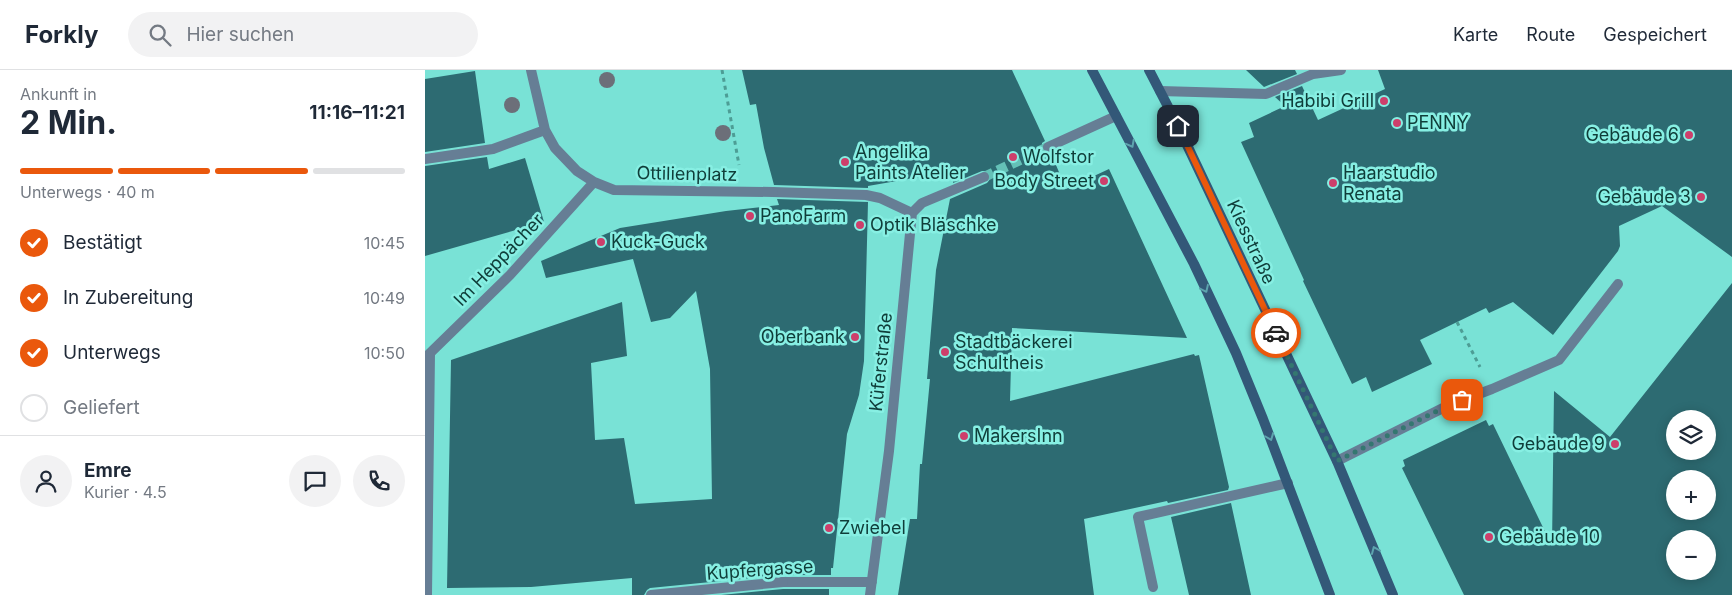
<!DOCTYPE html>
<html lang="de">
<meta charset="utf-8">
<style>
body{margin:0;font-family:Inter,sans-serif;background:#f2f2f3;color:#1f2937;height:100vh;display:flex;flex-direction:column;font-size:19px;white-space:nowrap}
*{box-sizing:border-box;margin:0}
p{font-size:16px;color:#747a83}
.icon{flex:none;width:28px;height:28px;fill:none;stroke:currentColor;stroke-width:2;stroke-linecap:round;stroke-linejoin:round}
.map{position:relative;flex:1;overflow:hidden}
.drawer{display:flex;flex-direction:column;background:#fff;width:425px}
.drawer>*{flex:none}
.tools{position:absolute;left:1241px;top:340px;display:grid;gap:10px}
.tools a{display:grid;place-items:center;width:50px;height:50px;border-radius:50%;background:#fff;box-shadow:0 2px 12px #0003;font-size:25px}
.pin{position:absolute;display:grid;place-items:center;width:42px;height:42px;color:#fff;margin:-21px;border-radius:10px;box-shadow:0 2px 8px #0006}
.courier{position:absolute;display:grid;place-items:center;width:50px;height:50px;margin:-25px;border:4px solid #ea580c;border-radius:50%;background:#fff;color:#222;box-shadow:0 1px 6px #0007}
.overview em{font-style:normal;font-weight:700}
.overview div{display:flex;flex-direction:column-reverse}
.overview{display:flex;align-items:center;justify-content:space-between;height:85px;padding:0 20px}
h1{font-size:32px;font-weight:700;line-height:38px}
.bar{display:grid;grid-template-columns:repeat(4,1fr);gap:8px 5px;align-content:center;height:60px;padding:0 20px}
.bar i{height:6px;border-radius:4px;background:#e0e1e3}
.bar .on{background:#ea580c}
.bar p{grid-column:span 4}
.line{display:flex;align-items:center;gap:12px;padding:0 20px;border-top:1px solid #e0e1e3}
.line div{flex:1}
.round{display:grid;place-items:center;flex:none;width:52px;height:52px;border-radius:26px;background:#f2f2f3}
ol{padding:0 20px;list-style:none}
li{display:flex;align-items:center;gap:15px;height:55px}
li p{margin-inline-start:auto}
li .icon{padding:5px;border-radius:50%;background:#ea580c;color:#fff;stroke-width:4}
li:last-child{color:#747a83}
li i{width:28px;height:28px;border:2px solid #e0e1e3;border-radius:50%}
header{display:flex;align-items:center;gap:30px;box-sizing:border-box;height:70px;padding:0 25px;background:#fff;border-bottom:1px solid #e0e1e3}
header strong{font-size:24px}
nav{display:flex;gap:28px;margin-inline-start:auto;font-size:18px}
.search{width:350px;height:45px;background:#f2f2f3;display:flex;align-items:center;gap:12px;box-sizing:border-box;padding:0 18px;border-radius:28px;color:#747a83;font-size:19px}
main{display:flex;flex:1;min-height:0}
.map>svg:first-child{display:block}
.building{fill:#2d6b72;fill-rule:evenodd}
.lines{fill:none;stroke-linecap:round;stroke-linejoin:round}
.pedestrian-tunnel{stroke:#64c1b7;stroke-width:10;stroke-dasharray:10 5;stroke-linecap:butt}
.path{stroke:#4d9d95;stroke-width:3;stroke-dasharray:4 4;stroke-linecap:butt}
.service{stroke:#667e95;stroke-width:10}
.pedestrian{stroke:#667e95;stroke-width:10}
.minor{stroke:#667e95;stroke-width:10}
.secondary{stroke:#335878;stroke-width:10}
.tree{fill:#6c6f79}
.oneway{stroke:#5da4ae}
.done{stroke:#347770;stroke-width:5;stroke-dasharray:0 9}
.route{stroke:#ea580c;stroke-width:6}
.poi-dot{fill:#cd3f6b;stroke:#87efe3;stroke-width:2}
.labels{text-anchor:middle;stroke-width:5;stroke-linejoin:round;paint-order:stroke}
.poi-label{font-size:18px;fill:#0f3d39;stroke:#87efe3;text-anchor:start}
.street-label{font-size:18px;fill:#0f3d39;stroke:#87efe3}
</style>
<header>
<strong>Forkly</strong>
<div class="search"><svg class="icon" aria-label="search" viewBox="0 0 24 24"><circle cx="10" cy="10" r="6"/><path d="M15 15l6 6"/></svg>Hier suchen</div>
<nav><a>Karte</a><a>Route</a><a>Gespeichert</a></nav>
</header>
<main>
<section class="drawer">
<div class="overview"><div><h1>2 Min.</h1><p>Ankunft in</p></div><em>11:16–11:21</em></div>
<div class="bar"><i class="on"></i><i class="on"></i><i class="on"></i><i></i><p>Unterwegs · 40 m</p></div>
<ol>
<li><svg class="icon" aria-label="check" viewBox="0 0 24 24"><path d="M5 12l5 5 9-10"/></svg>Bestätigt<p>10:45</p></li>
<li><svg class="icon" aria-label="check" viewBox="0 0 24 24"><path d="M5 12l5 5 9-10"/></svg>In Zubereitung<p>10:49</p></li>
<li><svg class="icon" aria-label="check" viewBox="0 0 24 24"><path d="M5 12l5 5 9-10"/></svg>Unterwegs<p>10:50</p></li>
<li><i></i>Geliefert</li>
</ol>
<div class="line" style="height:90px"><a class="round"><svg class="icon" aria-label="person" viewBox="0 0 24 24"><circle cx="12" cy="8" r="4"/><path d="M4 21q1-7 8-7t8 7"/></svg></a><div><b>Emre</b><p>Kurier · 4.5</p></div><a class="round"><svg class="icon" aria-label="chat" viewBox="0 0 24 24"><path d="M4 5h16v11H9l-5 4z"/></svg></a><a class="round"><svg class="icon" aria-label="phone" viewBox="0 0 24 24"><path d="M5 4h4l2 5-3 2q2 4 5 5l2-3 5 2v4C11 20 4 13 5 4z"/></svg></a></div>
</section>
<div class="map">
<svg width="1307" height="525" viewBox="0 0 1307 525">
<rect width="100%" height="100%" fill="#79e2d6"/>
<path class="building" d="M 317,0 L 587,0 L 620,71 L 617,73 L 617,79 L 619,83 L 626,83 L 641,119 L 684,99 L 762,268 L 587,258 L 585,331 L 769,284 L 770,286 L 774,285 L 804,417 L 803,420 L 743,433 L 742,431 L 659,449 L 669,525 L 473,525 L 485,449 L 492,449 L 495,394 L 497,394 L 505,309 L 502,309 L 511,200 L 525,129 L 562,113 L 566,108 L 565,105 L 563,101 L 557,101 L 528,113 L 530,101 L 509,97 L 506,105 L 443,116 L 443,118 L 349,115 L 339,78 L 331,34 L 325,35 Z
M 821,0 L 870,0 L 872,4 L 839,17 Z
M 953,0 L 1307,0 L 1307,187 L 1237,136 L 1194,156 L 1195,176 L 1193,181 L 1128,265 L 1088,232 L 1064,243 L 1061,238 L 995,270 L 1007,294 L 947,322 L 941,307 L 927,314 L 878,211 L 879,210 L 816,72 L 829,67 L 824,53 L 860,36 L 850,27 L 877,16 L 893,50 L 960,19 Z
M 50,1 L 60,73 L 0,82 L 0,9 Z
M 62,87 L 64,99 L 100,88 L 119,152 L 0,186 L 0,96 Z
M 352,129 L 443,132 L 439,291 L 434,325 L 422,364 L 408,498 L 406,498 L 406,505 L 357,505 L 225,518 L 222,520 L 219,525 L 207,525 L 207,508 L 106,517 L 22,518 L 26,290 L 197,232 L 202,286 L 166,293 L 170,370 L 199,368 L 210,434 L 287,429 L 285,299 L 271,221 L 245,248 L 226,252 L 208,189 L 121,208 L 116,191 L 195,158 L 301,141 L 354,135 Z
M 1307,213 L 1307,525 L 1039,525 L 977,398 L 980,396 L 978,390 L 1061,350 L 1064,356 L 1068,354 L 1127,476 L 1129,321 L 1185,367 ZM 1250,349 L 1282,349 L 1282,381 L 1250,381 ZM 1250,409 L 1282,409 L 1282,441 L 1250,441 ZM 1250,469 L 1282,469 L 1282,501 L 1250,501 Z
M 806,433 L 826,525 L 764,525 L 746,447 Z
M 358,519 L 404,519 L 404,525 L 296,525 Z"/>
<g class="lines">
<path class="pedestrian-tunnel" d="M 559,107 L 623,77"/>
<path class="path" d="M 297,0 L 314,95
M 926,25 L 930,33
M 1032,252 L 1055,297"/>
<path class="service" d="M 735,21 L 841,24 L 888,4 L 916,0
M 912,391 L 1022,336 L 1067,319 L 1134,290 L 1193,214
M 728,517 L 713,447 L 863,413"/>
<path class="pedestrian" d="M 623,77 L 691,46
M 348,122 L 441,125 L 455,128 L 487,143
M 358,512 L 447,512
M 445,525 L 464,381 L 487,143 L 497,133 L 559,107"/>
<path class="minor" d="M 106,0 L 120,60 L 130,78 L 152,101 L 169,112 L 189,120 L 348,122
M 0,89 L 68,79 L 120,60
M 0,288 L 85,205 L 169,112
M 2,525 L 5,284
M 226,525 L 358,512"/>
<path class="secondary" d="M 667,0 L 769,194 L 811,283 L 838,349 L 905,525
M 724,0 L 753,56 L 912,391 L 968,525"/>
</g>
<g class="tree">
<circle cx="182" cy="10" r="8"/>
<circle cx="87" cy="35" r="8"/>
<circle cx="298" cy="63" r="8"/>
</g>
<defs><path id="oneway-chevron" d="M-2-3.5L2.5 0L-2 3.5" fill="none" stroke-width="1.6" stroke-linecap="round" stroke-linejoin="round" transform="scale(1.25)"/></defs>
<g class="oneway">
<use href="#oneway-chevron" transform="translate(706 74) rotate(62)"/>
<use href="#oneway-chevron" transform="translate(780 219) rotate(65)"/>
<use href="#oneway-chevron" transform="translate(845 367) rotate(69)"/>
<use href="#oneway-chevron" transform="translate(950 480) rotate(-113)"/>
</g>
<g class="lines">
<path class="done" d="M 851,263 L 912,391 L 1022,336 L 1037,330"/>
<path class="route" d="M 753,56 L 851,263"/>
</g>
<g class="poi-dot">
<circle cx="959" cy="31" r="5"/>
<circle cx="972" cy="53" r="5"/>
<circle cx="1264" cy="65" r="5"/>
<circle cx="588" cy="87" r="5"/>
<circle cx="420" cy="92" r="5"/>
<circle cx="679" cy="111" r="5"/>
<circle cx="908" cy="113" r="5"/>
<circle cx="1276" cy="127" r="5"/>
<circle cx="325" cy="146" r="5"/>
<circle cx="435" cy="155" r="5"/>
<circle cx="176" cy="172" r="5"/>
<circle cx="430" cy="267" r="5"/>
<circle cx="520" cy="282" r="5"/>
<circle cx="539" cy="366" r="5"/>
<circle cx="1190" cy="374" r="5"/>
<circle cx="404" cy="458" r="5"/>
<circle cx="1064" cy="467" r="5"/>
</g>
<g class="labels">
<g class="poi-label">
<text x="949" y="37" text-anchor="end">Habibi Grill</text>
<text x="982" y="59">PENNY</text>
<text x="1254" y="71" text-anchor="end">Gebäude 6</text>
<text x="430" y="88">Angelika<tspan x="430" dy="21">Paints Atelier</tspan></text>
<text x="598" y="93">Wolfstor</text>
<text x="918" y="109">Haarstudio<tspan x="918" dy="21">Renata</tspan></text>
<text x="669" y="117" text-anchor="end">Body Street</text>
<text x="1266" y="133" text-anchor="end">Gebäude 3</text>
<text x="335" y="152">PanoFarm</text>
<text x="445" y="161">Optik Bläschke</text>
<text x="186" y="178">Kuck-Guck</text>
<text x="420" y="273" text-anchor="end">Oberbank</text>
<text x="530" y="278">Stadtbäckerei<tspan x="530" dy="21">Schultheis</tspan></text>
<text x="549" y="372">MakersInn</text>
<text x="1180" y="380" text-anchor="end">Gebäude 9</text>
<text x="414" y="464">Zwiebel</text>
<text x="1074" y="473">Gebäude 10</text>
</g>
<g class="street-label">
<text transform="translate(262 104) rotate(1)" y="6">Ottilienplatz</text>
<text transform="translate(826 172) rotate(65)" y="6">Kiesstraße</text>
<text transform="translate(74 190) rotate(-46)" y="6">Im Heppächer</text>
<text transform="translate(456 292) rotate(-84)" y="6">Küferstraße</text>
<text transform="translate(335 500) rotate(-4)" y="6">Kupfergasse</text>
</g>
</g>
</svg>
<div class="tools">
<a><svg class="icon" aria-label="layers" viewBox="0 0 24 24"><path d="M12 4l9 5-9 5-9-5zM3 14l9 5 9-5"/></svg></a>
<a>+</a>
<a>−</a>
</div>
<div class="pin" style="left:1037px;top:330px;background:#ea580c"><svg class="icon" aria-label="bag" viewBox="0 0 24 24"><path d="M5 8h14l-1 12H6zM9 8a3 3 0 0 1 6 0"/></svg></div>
<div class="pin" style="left:753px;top:56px;background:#1f2937"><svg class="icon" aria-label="home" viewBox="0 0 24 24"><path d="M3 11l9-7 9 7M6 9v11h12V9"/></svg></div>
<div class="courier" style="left:851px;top:263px"><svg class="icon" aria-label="car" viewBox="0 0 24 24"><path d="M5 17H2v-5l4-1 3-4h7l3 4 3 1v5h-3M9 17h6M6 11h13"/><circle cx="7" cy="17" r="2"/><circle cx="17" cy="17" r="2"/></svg></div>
</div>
</main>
